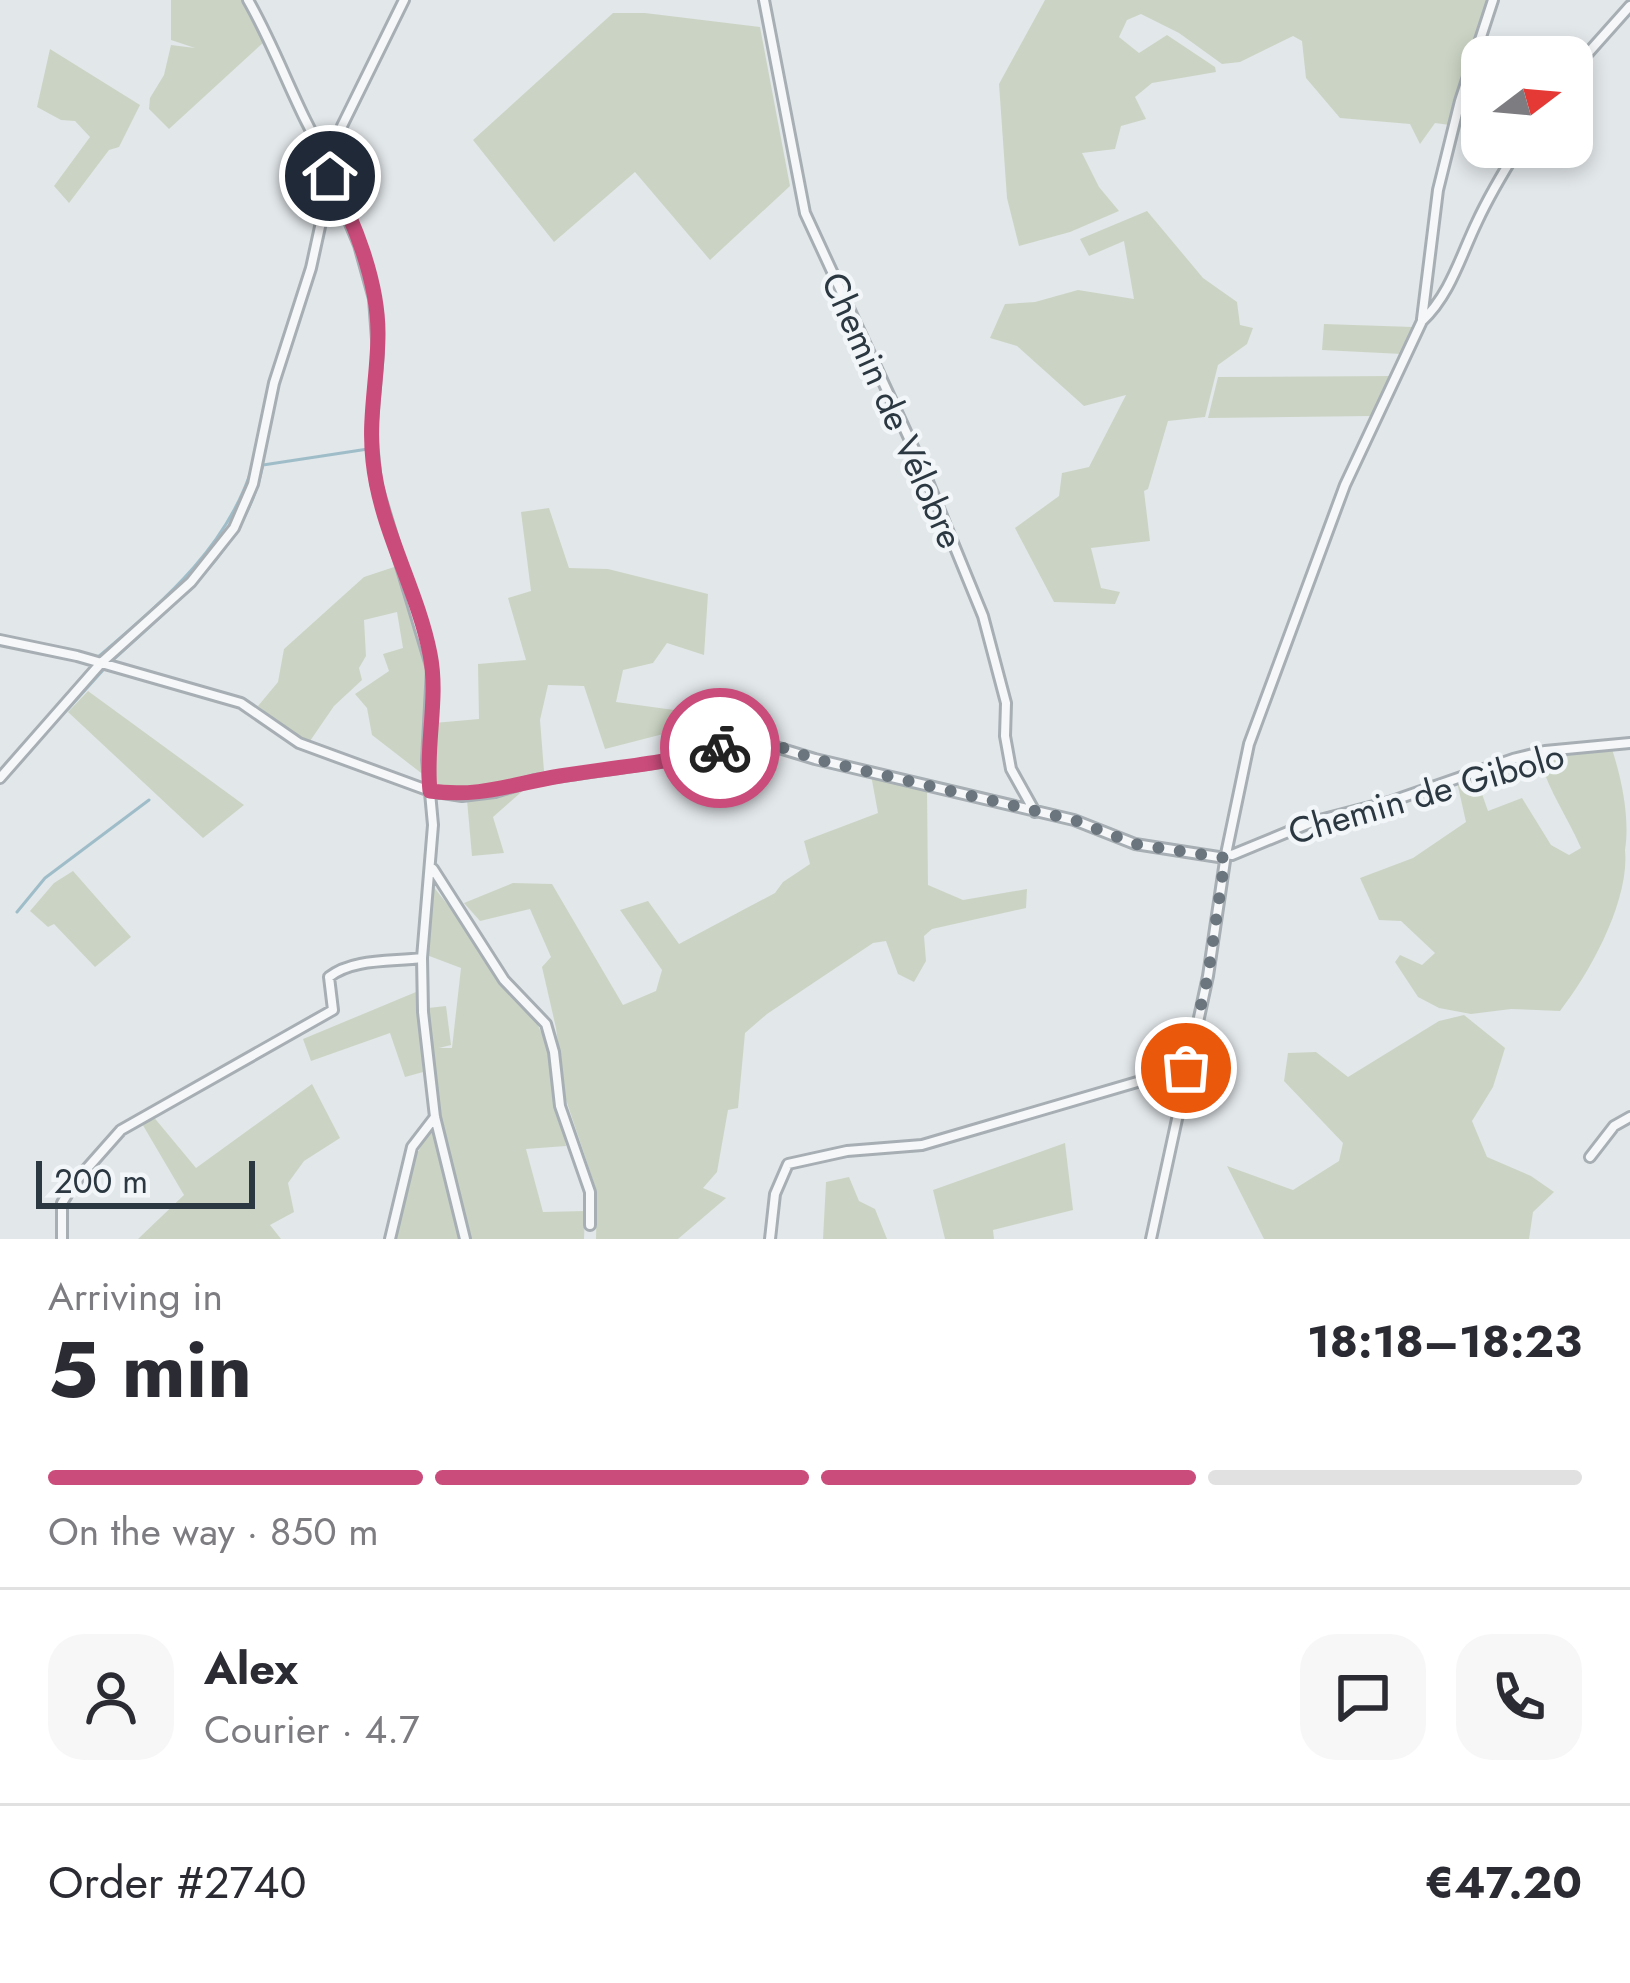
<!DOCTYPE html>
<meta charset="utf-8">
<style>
body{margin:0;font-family:Jost,sans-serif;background:#f7f7f7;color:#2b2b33;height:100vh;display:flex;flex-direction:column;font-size:45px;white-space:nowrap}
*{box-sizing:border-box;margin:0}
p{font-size:39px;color:#7c7c81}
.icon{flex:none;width:66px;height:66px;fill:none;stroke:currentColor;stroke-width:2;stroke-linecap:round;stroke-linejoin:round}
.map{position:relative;height:1239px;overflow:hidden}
.panel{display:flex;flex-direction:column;background:#fff;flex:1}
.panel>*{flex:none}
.needle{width:78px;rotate:74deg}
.buttons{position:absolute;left:1461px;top:36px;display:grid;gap:24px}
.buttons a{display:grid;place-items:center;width:132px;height:132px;border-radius:24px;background:#fff;box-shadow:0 6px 18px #0003;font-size:60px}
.scale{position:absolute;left:36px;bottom:30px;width:219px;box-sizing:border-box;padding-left:12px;border:6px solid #2b3842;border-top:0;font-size:33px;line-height:42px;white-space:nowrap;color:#2b3842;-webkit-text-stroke:9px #f2f6f8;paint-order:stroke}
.pin{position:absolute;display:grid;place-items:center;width:102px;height:102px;color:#fff;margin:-51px;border:6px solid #fff;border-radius:50%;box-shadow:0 3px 12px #0007}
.courier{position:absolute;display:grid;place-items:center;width:120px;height:120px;margin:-60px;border:9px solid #ca4c7b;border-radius:50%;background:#fff;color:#222;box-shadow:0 3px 15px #0007}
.overview em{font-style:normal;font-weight:700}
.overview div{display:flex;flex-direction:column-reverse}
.overview{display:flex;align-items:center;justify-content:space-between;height:204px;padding:0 48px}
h1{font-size:78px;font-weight:700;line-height:90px}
.bar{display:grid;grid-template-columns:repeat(4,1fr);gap:18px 12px;align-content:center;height:144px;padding:0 48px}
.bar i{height:15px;border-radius:9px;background:#e1e1e2}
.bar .current{background:#ca4c7b}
.bar p{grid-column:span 4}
.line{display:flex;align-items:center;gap:30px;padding:0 48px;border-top:3px solid #e1e1e2}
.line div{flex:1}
.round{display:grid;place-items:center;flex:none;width:126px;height:126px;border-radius:36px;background:#f7f7f7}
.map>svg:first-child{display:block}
.green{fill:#cbd4c4}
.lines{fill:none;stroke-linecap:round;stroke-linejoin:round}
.stream{stroke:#9fbdc9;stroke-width:3}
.street-casing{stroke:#a7afb4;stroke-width:14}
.street{stroke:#f5f7f9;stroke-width:8}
.done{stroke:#6b757d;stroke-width:12;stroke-dasharray:0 21.6}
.route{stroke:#ca4c7b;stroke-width:15}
.labels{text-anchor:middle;stroke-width:9;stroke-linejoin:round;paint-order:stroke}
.street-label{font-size:36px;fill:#2b3842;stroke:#f2f6f8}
</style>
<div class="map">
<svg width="1630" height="1239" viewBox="0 0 1630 1239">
<rect width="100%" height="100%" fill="#e2e7ea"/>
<path class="green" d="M 171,0 L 245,0 L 265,41 L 169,129 L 149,109 L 150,98 L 164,75 L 171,45 L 195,48 L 171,40 Z
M 1045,0 L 1488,0 L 1450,125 L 1435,123 L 1420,144 L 1410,124 L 1340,118 L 1306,78 L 1302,41 L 1293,36 L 1240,62 L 1222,64 L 1179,33 L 1141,14 L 1127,20 L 1119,37 L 1139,53 L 1167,35 L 1215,67 L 1216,72 L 1152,83 L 1135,97 L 1146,119 L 1121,126 L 1115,149 L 1082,153 L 1099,187 L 1119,211 L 1070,232 L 1019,246 L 1007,198 L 999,84 Z
M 613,13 L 645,13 L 760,27 L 790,186 L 710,260 L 635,172 L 554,242 L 473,140 Z
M 50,49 L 140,105 L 119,147 L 109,150 L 69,203 L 54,186 L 90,137 L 75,121 L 61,120 L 37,107 Z
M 1147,211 L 1203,278 L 1237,302 L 1240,325 L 1253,328 L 1247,344 L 1218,365 L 1205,417 L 1168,421 L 1148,489 L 1144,491 L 1150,541 L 1091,548 L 1101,588 L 1120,592 L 1115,604 L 1054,602 L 1015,528 L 1059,496 L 1062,473 L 1089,467 L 1126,395 L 1084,406 L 1017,346 L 990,338 L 1005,304 L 1035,302 L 1078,290 L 1134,299 L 1124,241 L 1089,256 L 1080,239 Z
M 1324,324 L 1413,327 L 1402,354 L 1322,350 Z
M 1392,376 L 1371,416 L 1208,418 L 1218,377 Z
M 549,508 L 569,568 L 608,569 L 708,594 L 704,655 L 667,643 L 653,663 L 623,670 L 616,702 L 674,710 L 699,706 L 702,724 L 605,749 L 584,686 L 548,685 L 540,720 L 544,771 L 494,788 L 440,789 L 430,779 L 430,741 L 434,723 L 479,719 L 478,664 L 526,660 L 508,598 L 531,591 L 521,512 Z
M 394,567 C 438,623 429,710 425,776 L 372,735 L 367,708 L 355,694 L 389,671 L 383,654 L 403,648 L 397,612 L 364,620 L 366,656 L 359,668 L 362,680 L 334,706 L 310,741 L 301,740 L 258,706 L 278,682 L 284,649 L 364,577 Z
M 88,691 L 244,805 L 203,838 L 68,712 Z
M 1612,749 C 1622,780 1630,819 1625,850 C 1630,900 1590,973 1560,1011 L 1511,1009 L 1471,1014 L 1439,1008 L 1418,997 L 1395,962 L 1400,955 L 1422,965 L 1435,953 L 1401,921 L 1379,920 L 1360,878 L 1413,858 L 1466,822 L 1457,782 L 1476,777 L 1488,811 L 1522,798 L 1551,845 L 1569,855 L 1581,848 C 1567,816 1548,790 1539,757 Z
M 871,775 L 927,787 L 928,885 L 963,900 L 1027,889 L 1026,908 L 932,929 L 924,936 L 926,961 L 914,982 L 898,974 L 886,941 L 873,943 L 767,1014 L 745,1033 L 738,1108 L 728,1110 L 717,1172 L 703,1188 L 726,1198 L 678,1239 L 596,1239 L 597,1192 L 565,1097 L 556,1028 L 542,967 L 551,957 L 530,909 L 480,921 L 464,903 L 513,883 L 552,884 L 623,1005 L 656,991 L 662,970 L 620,910 L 648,901 L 679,944 L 775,893 L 783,882 L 810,864 L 804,841 L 878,813 Z
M 527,787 L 493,817 L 504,853 L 472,856 L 467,800 Z
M 73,871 L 131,937 L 95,967 L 54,924 L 48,927 L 30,911 L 54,883 Z
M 432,885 L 468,930 L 498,982 L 535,1019 L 548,1047 L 566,1146 L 526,1149 L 543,1212 L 585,1211 L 584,1239 L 471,1239 L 438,1110 L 430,1049 L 433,1048 L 428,1008 L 446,1006 L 451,1045 L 439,1048 L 452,1048 L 461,968 L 424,954 Z
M 416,992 L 423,1072 L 405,1077 L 390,1033 L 311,1061 L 303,1039 Z
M 1464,1015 L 1505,1048 L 1493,1087 L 1472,1121 L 1487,1157 L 1531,1176 L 1554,1192 L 1533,1212 L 1529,1239 L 1264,1239 L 1227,1166 L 1293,1190 L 1339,1161 L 1343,1143 L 1284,1081 L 1288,1053 L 1316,1052 L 1348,1077 L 1439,1021 Z
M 312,1084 L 340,1138 L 304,1161 L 288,1183 L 294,1212 L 270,1225 L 281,1239 L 138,1239 L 184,1195 L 141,1122 L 152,1115 L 196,1168 Z
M 432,1127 L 461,1239 L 394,1239 L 414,1159 Z
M 1065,1143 L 1073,1210 L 993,1230 L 994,1239 L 945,1239 L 933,1190 Z
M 849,1177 L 859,1201 L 875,1209 L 887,1239 L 823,1239 L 826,1182 Z"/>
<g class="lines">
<path class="stream" d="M 98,657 C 162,602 228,548 253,465
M 113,660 C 173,604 246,550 263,465 L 368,449
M 68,709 L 104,669
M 17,912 L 45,878 L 149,800"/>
<g class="street-casing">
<path id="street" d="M 248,0 C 279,54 297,113 331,166
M 764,0 L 805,213 L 920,462 L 983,616 L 1006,703 L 1005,736 L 1011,769 L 1035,812
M 1572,71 L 1630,6
M 330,176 L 359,245 L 374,299 L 378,353 L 371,432 L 376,483 L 432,669 L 427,760 L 433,825 L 422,958 L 423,1012 L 435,1117 L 465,1239
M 1422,319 L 1438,190 L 1460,101 L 1493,0
M 0,640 L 77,656 L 241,703 L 299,743 L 430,791 L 462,796 L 495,792 L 535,780 L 681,759 L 756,741 L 815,759 L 1074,820 L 1135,844 L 1225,858
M 0,778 L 101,663 L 191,582 L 234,528 L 253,484 L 274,383 L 311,268 L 342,126 L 404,0
M 1226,854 L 1232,855 L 1312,822 L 1389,802 L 1513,759 L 1545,751 L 1630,743
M 433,869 L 504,980 L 546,1024 L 554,1052 L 560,1106 L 590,1192 L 590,1225
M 1590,1157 L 1614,1126 L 1630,1117
M 62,1239 L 62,1203 L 75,1182 L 121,1130 L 333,1010 L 329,977 C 353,958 392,962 422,958
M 390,1239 L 412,1147 L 435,1117
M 770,1239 L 775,1194 L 788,1164 L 847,1151 L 922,1145 L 1185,1068
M 1151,1239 L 1208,976 L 1226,854 L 1249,744 L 1345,485 L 1422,321 C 1450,295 1461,255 1477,222 C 1489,196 1504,171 1519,147"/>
</g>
<use href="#street" class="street"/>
</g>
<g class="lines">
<path class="done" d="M 720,748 L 766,742 L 815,759 L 1074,820 L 1135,844 L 1225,858 L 1208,976 L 1186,1068"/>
<path class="route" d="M 330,176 C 354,221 378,281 378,333 C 378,376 368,417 373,461 C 380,529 417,588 430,654 C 439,699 425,745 430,791 C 480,798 512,784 560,776 C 614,767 668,764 720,748"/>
</g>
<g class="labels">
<g class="street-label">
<text transform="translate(893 410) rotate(66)" y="13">Chemin de Vélobre</text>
<text transform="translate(1426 793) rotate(-16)" y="13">Chemin de Gibolo</text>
</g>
</g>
</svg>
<div class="buttons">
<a><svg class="needle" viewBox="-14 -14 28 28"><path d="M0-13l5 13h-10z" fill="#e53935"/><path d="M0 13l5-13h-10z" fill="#7c7c81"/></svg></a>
</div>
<div class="scale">200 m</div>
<div class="pin" style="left:1186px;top:1068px;background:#ea580c"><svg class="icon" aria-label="bag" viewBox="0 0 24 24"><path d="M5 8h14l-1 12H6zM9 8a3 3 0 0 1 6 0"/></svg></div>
<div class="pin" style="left:330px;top:176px;background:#1f2937"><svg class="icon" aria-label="home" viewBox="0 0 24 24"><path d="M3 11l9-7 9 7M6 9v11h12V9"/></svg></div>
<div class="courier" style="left:720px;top:748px"><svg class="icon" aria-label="bike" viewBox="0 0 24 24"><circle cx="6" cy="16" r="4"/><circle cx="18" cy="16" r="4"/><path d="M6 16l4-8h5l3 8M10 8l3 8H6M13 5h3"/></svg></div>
</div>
<section class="panel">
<div class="overview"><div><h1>5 min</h1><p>Arriving in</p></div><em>18:18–18:23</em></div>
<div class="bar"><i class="current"></i><i class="current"></i><i class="current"></i><i></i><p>On the way · 850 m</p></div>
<div class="line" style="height:216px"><a class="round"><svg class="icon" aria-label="person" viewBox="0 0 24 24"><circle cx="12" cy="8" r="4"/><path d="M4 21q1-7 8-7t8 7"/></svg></a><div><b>Alex</b><p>Courier · 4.7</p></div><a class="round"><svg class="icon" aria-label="chat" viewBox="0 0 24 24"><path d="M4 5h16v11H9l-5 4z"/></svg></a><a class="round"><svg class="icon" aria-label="phone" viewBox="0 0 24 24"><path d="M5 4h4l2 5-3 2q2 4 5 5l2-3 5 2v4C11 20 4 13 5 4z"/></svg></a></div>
<div class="line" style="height:156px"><div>Order #2740</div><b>€47.20</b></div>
</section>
